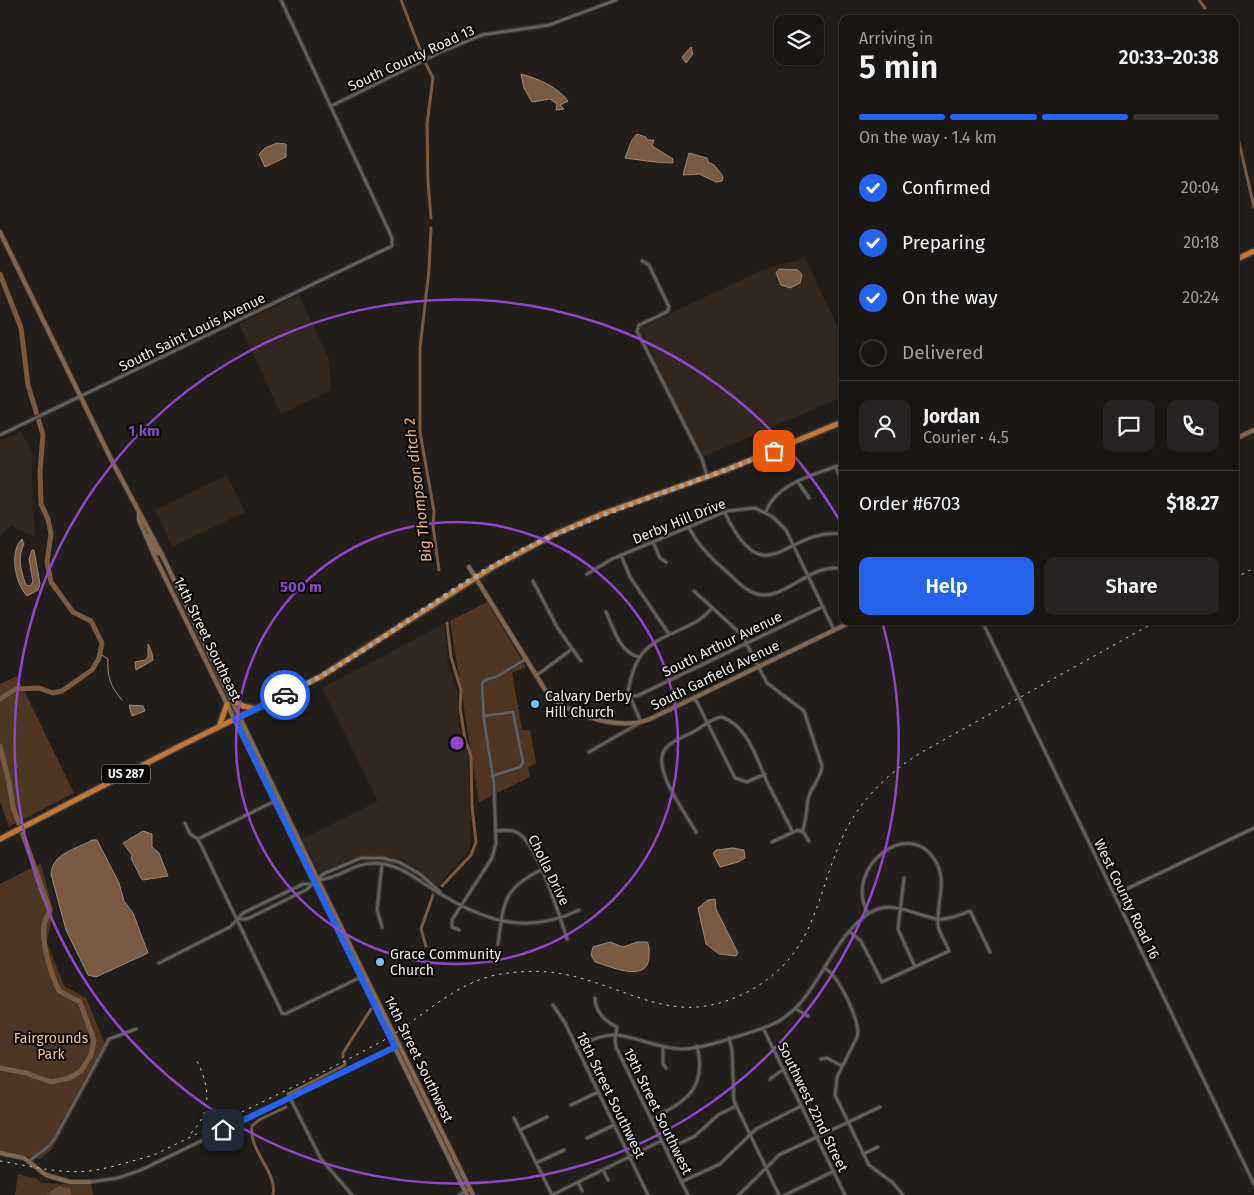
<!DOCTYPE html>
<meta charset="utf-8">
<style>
body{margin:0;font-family:"Fira Sans",sans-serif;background:#262322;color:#f1f3f6;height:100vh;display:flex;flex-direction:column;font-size:19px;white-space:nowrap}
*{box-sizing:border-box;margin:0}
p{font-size:16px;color:#9f9fa0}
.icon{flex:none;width:28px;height:28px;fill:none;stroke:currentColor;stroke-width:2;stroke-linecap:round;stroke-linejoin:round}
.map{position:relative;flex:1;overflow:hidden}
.side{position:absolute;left:839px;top:15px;width:400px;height:610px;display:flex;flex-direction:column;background:#191614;border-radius:10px;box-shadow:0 1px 4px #0004,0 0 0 1px #373534}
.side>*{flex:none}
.buttons{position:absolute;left:774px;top:15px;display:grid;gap:10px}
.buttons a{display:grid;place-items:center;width:50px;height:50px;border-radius:10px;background:#191614;box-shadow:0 1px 4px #0004,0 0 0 1px #373534;font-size:25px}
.pin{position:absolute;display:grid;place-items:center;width:42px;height:42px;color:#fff;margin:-21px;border-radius:10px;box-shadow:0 2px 8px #0006}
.courier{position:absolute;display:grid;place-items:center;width:50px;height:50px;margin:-25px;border:4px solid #2563eb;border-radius:50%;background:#fff;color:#222;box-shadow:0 1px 6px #0007}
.overview em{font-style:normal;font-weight:600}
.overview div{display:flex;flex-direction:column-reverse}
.overview{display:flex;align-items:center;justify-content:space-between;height:85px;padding:0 20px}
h1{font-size:32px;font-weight:600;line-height:38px}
.bar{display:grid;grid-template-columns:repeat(4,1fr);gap:8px 5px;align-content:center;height:60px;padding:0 20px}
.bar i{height:6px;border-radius:4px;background:#373534}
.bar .current{background:#2563eb}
.bar p{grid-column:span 4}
.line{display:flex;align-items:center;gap:12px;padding:0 20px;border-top:1px solid #373534}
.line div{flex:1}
.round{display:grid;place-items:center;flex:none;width:52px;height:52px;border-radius:10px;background:#262322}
ol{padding:0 20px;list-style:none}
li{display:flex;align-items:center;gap:15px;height:55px}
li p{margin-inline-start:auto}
li .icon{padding:5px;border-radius:50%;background:#2563eb;color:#fff;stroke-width:4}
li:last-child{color:#9f9fa0}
li i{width:28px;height:28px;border:2px solid #373534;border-radius:50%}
.cta{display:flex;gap:10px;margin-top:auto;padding:10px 20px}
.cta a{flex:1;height:58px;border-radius:10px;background:#2563eb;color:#fff;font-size:20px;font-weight:600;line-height:58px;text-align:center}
.cta a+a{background:#262322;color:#f1f3f6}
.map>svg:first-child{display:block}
.built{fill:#302721}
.green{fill:#4e3622}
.forest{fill:#694c35}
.water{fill:#795b44;stroke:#9d8777}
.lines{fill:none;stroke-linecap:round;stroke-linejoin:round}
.stream{stroke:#9d8777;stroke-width:1}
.canal{stroke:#795b44;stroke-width:3}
.river{stroke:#795b44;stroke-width:5}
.street-casing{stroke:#3e3b39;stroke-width:5}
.secondary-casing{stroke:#3e3b39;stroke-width:6}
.highway-casing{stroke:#3e3b39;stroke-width:8}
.street{stroke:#64605d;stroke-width:2.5}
.secondary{stroke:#806751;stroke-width:4}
.highway{stroke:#c17736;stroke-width:5}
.rail{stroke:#cac8c6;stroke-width:1;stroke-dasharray:2.5 5;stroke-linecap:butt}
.done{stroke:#a8a6a4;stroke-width:5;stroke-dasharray:0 9}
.route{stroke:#2563eb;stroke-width:6}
.ring{fill:none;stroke:#8d49c6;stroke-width:2.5}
.poi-dot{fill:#72c1f5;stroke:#090807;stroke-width:2}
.labels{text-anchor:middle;stroke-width:4;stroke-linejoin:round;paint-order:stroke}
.shield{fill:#090807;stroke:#abaaa8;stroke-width:1}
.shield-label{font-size:12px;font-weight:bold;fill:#f1efed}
.street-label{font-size:14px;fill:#f1efed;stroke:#090807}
.poi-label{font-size:14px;fill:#f1efed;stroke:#090807;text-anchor:start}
.park-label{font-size:14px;fill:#f7c198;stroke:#090807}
.water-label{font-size:15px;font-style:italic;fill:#e8b38a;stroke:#090807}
.centre{fill:#8d49c6;stroke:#090807;stroke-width:2.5}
.ring-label{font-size:15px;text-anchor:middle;font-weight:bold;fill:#8d49c6;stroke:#090807;stroke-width:4;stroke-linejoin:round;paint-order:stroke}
</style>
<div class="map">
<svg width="1254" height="1195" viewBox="0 0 1254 1195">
<rect width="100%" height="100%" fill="#211e1b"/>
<path class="built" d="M 805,258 L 842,336 L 842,397 L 703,457 L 640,328 L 762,270 Z
M 299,295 L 329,359 L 331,390 L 281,414 L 239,324 Z
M 21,431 L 32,452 L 33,510 L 36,538 L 11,526 L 0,535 L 0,441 Z
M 227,475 L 245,512 L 172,547 L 155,510 Z
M 445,623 L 448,665 L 458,693 L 458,722 L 469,757 L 471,843 L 468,851 L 437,887 L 417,868 L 400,858 L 374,855 L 350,859 L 319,873 L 302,839 L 378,801 L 322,688 Z"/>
<path class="green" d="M 487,602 L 526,667 L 512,673 L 522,730 L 530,730 L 536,763 L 528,767 L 530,777 L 479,802 L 450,621 Z
M 17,676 L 74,793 L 9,827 L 0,802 L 0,684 Z
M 41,863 L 53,911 L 47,942 L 64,986 L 86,998 L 107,1049 L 52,1149 L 40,1159 L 0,1152 L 0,884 Z
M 18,1174 L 37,1179 L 42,1183 L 91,1185 L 93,1195 L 15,1195 Z"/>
<path class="forest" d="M 59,1186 L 71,1189 L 71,1195 L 46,1195 Z"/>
<path class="water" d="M 691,47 L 693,54 L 686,63 L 682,57 Z
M 521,74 C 537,78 558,87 568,101 L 560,105 L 564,109 L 556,110 L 557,104 L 550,99 L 532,102 L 524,88 Z
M 637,134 L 646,137 L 647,140 L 654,140 L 652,146 L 673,159 L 673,163 C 656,163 642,160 625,158 L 632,140 Z
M 277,143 L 286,144 L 286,157 L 265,167 L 259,154 L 265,148 Z
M 689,153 L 707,158 L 708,162 L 714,165 L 723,176 L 722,181 L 716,182 L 699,174 L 683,175 Z
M 779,269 L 798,270 L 802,275 L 800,283 L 790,288 L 781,285 L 776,273 Z
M 22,539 L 24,544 C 17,557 21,572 26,585 L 30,586 L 33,582 L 29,559 L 32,550 L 34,550 L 40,584 L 38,590 L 27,596 C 15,583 9,552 22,539 Z
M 148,644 L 152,653 L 153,660 L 136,670 L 135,662 L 145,660 L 148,657 Z
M 129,705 L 143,706 L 145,711 L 132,716 Z
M 143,831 L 152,834 L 152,847 L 159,853 L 168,876 L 143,880 L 141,878 L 131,858 L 132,855 L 123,843 Z
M 92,840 L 97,840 L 119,883 L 124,901 L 133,913 L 148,953 L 96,977 L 88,975 L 66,930 L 51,874 C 52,853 77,849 92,840 Z
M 733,848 L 744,850 L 745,858 L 738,862 L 720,867 L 713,853 L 716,850 Z
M 715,899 L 716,909 L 738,953 L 736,956 L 719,954 L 706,944 L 698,908 L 708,900 Z
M 610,942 L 623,947 L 637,942 L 647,942 C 650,946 649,951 649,957 C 648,984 609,966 595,962 L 591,955 L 593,947 Z"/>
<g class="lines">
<path class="stream" d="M 100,654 L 108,659 C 107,676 110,686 122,700"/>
<path class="canal" d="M 401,0 L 423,57
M 1199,0 L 1205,8
M 426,64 L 433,78 L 427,124 L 428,182 L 431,218
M 1235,125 L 1254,207
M 431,228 L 429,270 L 420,348 L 420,432 L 434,511 L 433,526 L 439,570
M 442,886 L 471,855 L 476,842 L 472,806 L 471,756 L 465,739 L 460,708 L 461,690 L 451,657 L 447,623
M 426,946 L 421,929 L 433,895
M 343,1057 L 343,1053 L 371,1009
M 288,1094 L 345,1065 L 345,1062
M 273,1195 C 278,1173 248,1150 252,1126 L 259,1120 L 286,1107"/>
<path class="river" d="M 0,274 L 21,328 L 28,385 L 43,435 L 40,471 L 41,504 L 48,519 L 51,534 L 47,562 L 51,582 L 73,612 L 91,621 L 102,643 L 99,658 L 92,670 L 62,691 L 53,693 L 39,688 L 16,689 L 0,699
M 0,746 L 9,782 L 13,807 L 50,910 C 48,915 45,920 44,925 C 42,946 51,973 59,991 L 80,1002 L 94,1040 L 91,1055 L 81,1071 L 69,1078 L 51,1082 L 26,1073 L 0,1068"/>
<g class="street-casing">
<path id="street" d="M 331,106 L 443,51 L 482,35 L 549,25 L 616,0
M 642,261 L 649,265 L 669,307 L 667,312 L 639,325 L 637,331 L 702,459 L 707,476
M 0,435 L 392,246 L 392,238 L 388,229 L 281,0
M 836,467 L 842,483
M 798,482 L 809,498
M 766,512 C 776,482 816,475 842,464
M 725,513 C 766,598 785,527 842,534
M 689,527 C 696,543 713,560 726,571 C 735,579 745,591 757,594 C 784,602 812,561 842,569
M 653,542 L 660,558 L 666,562
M 621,555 L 630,577 L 669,634
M 587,574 L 612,559 L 727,511 L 755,508 L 773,517 L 786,530 L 834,630
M 533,581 L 557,627 L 581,661
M 694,591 L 742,635 L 767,683 L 804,711 L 822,766 C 821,779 811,787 808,799 C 806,811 807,820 802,832
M 606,612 C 614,629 619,652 639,657
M 982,621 L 1254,1184
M 537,675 L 572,649
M 629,696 L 637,696 L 822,607
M 693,698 L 697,702 L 735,778 L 747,782 L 765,774
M 483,716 L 513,712 L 523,762 L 520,767 L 492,776
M 589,752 L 641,722 L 628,692 C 635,649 650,643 686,627 C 696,622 704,618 711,609
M 185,823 L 190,834 L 198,839
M 495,831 C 503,830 512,829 518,833 C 537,843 560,917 567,939
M 696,832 C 686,813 651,769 665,749 C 671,741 683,737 691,733 C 702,728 710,718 722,717 C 750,727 757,762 769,786 C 777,801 785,816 792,831
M 198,839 L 282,1013 L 285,1014 L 361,977
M 198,839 L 279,799
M 772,842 L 798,830 L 804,833 L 809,841
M 382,864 L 377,910 L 382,927
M 904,878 L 898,929 L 915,967
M 318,880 C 342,879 354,859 384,864 C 402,867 416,879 431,888 C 479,919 524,937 579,910
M 1114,895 L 1254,828
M 239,919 L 247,919 L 306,890 L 323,874 L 361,858 L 382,858 L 399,862 L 420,874 L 440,892
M 459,930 L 452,927 L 452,920 L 492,858 L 496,843 L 494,784 L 484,720 L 482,684 L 485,680 L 496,677 L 526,659
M 850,932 L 861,941 L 882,982 L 949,951 C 946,942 940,935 938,926 C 936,905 947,884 937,864 C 911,813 842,868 868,913
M 498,944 C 504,903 502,889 541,870
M 159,963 L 230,927 L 243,913 L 303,884 L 311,884
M 825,968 C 839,977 861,1021 857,1037 L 837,1077 L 835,1095 L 869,1165 L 893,1183 L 903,1195
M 595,998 C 595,1012 606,1022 617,1027 L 615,1040 L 616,1047 L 688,1195
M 553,1005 L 565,1023 L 648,1195
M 796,1009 L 808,1016
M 763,1028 L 845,1195
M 729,1038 L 732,1050 L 734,1101 L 779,1195
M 576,1047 C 588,1042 602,1034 616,1035 C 638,1037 659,1049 682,1049 C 703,1049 742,1035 763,1028 C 817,1012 824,944 868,914 C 891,898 914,915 937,919 C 948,920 960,915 970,911 L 990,952
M 663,1047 L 663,1064 L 666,1068
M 821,1059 L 827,1058 L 842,1066
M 770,1079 L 784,1069
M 290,1098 L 321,1159 L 352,1195
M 571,1105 L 598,1092
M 514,1118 L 552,1195 L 661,1141
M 651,1119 C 685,1103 708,1088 697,1046
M 520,1130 L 547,1117
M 587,1138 L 614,1125
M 666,1150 L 695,1136 L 718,1115 L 736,1106
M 863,1154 L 878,1147
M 29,1161 L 49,1146 L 55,1138 L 109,1039 L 136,1029
M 536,1163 L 564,1150
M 603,1170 L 608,1180
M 90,1182 L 118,1178 L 141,1170 L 400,1045
M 578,1182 L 582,1191
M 681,1182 L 720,1164 L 756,1129 L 801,1106
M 459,1195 L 470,1189
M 739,1195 L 779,1155 L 880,1107
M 785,1195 L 834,1171"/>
</g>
<g class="secondary-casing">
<path id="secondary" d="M 0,232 L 113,463 L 163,557 L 318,880 L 473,1195
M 1235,439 L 1254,430
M 139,513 L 139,520 L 156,559 L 467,1195
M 146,536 L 149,536 L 158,553 L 162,554
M 469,567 L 549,696 C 573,716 620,731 650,719 L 853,621
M 0,1153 L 24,1158 L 46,1175 L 70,1182 L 90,1182"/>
</g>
<g class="highway-casing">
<path id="highway" d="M 1235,260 L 1254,251
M 233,700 L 243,706 L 256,709
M 219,727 L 227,704
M 0,839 L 178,747 L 320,677 L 493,567 L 553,535 L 602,514 L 726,470 L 842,422"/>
</g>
<use href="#street" class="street"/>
<use href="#secondary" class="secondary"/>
<use href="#highway" class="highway"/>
<path class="rail" d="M 1235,578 L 1254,568
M 191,1133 C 212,1112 210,1087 197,1061
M 0,1161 C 30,1166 59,1174 89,1171 C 111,1168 132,1161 154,1155 C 228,1118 304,1083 377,1044 C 419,1022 452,982 501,974 C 521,971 543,970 563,974 C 634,988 676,1031 751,990 C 818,952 815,895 844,834 C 861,799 889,772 922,752 L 1157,621"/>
</g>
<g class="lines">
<path class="done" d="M 285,695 C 365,656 433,598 511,556 C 595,512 687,487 774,451"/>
<path class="route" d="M 223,1130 L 395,1047 L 235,719 L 285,695"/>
</g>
<g class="ring">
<circle cx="457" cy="743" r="221"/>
<path d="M883 625A442 442 0 1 1 842 525"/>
</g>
<g class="poi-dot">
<circle cx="535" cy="704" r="5"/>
<circle cx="380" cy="962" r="5"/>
</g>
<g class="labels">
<rect class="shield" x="102" y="764.5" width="48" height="19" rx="4"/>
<g class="shield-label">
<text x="126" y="778">US 287</text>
</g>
<g class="street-label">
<text transform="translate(411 58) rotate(-25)" y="5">South County Road 13</text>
<text transform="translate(192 332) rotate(-26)" y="5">South Saint Louis Avenue</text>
<text transform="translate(679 521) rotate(-22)" y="5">Derby Hill Drive</text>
<text transform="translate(208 639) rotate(64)" y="5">14th Street Southeast</text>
<text transform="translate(722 644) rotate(-26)" y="5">South Arthur Avenue</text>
<text transform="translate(715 675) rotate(-26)" y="5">South Garfield Avenue</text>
<text transform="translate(549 870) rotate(64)" y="5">Cholla Drive</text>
<text transform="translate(1127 899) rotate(64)" y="5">West County Road 16</text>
<text transform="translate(419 1059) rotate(64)" y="5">14th Street Southwest</text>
<text transform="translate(611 1095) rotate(64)" y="5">18th Street Southwest</text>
<text transform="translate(813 1107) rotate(64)" y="5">Southwest 22nd Street</text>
<text transform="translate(658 1111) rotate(64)" y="5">19th Street Southwest</text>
</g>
<g class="poi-label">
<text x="545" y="701">Calvary Derby<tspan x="545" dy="16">Hill Church</tspan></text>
<text x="390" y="959">Grace Community<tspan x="390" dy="16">Church</tspan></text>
</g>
<g class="park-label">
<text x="51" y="1043">Fairgrounds<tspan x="51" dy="16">Park</tspan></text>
</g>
<g class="water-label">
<text transform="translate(418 490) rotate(-97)" y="5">Big Thompson ditch 2</text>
</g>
</g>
<circle cx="457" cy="743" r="8" class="centre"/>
<g class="ring-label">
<text x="144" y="436">1 km</text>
<text x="301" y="592">500 m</text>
</g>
</svg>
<div class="buttons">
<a><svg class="icon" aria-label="layers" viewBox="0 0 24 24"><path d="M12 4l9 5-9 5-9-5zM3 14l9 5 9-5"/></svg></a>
</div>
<div class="pin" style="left:774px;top:451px;background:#ea580c"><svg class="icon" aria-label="bag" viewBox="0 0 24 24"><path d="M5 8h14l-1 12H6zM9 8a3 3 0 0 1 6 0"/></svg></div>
<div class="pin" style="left:223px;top:1130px;background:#1f2937"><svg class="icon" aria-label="home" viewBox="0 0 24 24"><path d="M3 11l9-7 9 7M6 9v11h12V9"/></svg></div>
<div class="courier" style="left:285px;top:695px"><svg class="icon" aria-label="car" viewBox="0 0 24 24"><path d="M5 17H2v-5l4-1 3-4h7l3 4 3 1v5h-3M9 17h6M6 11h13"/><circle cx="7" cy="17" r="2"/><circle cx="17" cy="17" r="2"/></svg></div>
<section class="side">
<div class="overview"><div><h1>5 min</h1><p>Arriving in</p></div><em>20:33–20:38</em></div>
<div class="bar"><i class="current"></i><i class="current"></i><i class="current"></i><i></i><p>On the way · 1.4 km</p></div>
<ol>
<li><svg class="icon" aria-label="check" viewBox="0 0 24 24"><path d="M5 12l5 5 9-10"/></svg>Confirmed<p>20:04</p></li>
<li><svg class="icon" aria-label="check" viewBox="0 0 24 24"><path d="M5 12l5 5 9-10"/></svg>Preparing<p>20:18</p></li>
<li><svg class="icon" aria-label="check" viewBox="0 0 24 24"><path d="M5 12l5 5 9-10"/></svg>On the way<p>20:24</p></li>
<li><i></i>Delivered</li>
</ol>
<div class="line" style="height:90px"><a class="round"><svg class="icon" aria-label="person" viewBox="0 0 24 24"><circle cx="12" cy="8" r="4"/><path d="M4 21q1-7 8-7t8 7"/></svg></a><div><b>Jordan</b><p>Courier · 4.5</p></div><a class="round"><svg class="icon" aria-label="chat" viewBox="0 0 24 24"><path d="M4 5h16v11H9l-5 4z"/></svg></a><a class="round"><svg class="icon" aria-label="phone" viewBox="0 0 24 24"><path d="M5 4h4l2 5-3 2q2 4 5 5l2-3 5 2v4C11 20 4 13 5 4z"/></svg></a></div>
<div class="line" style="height:65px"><div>Order #6703</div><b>$18.27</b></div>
<div class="cta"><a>Help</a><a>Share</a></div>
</section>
</div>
